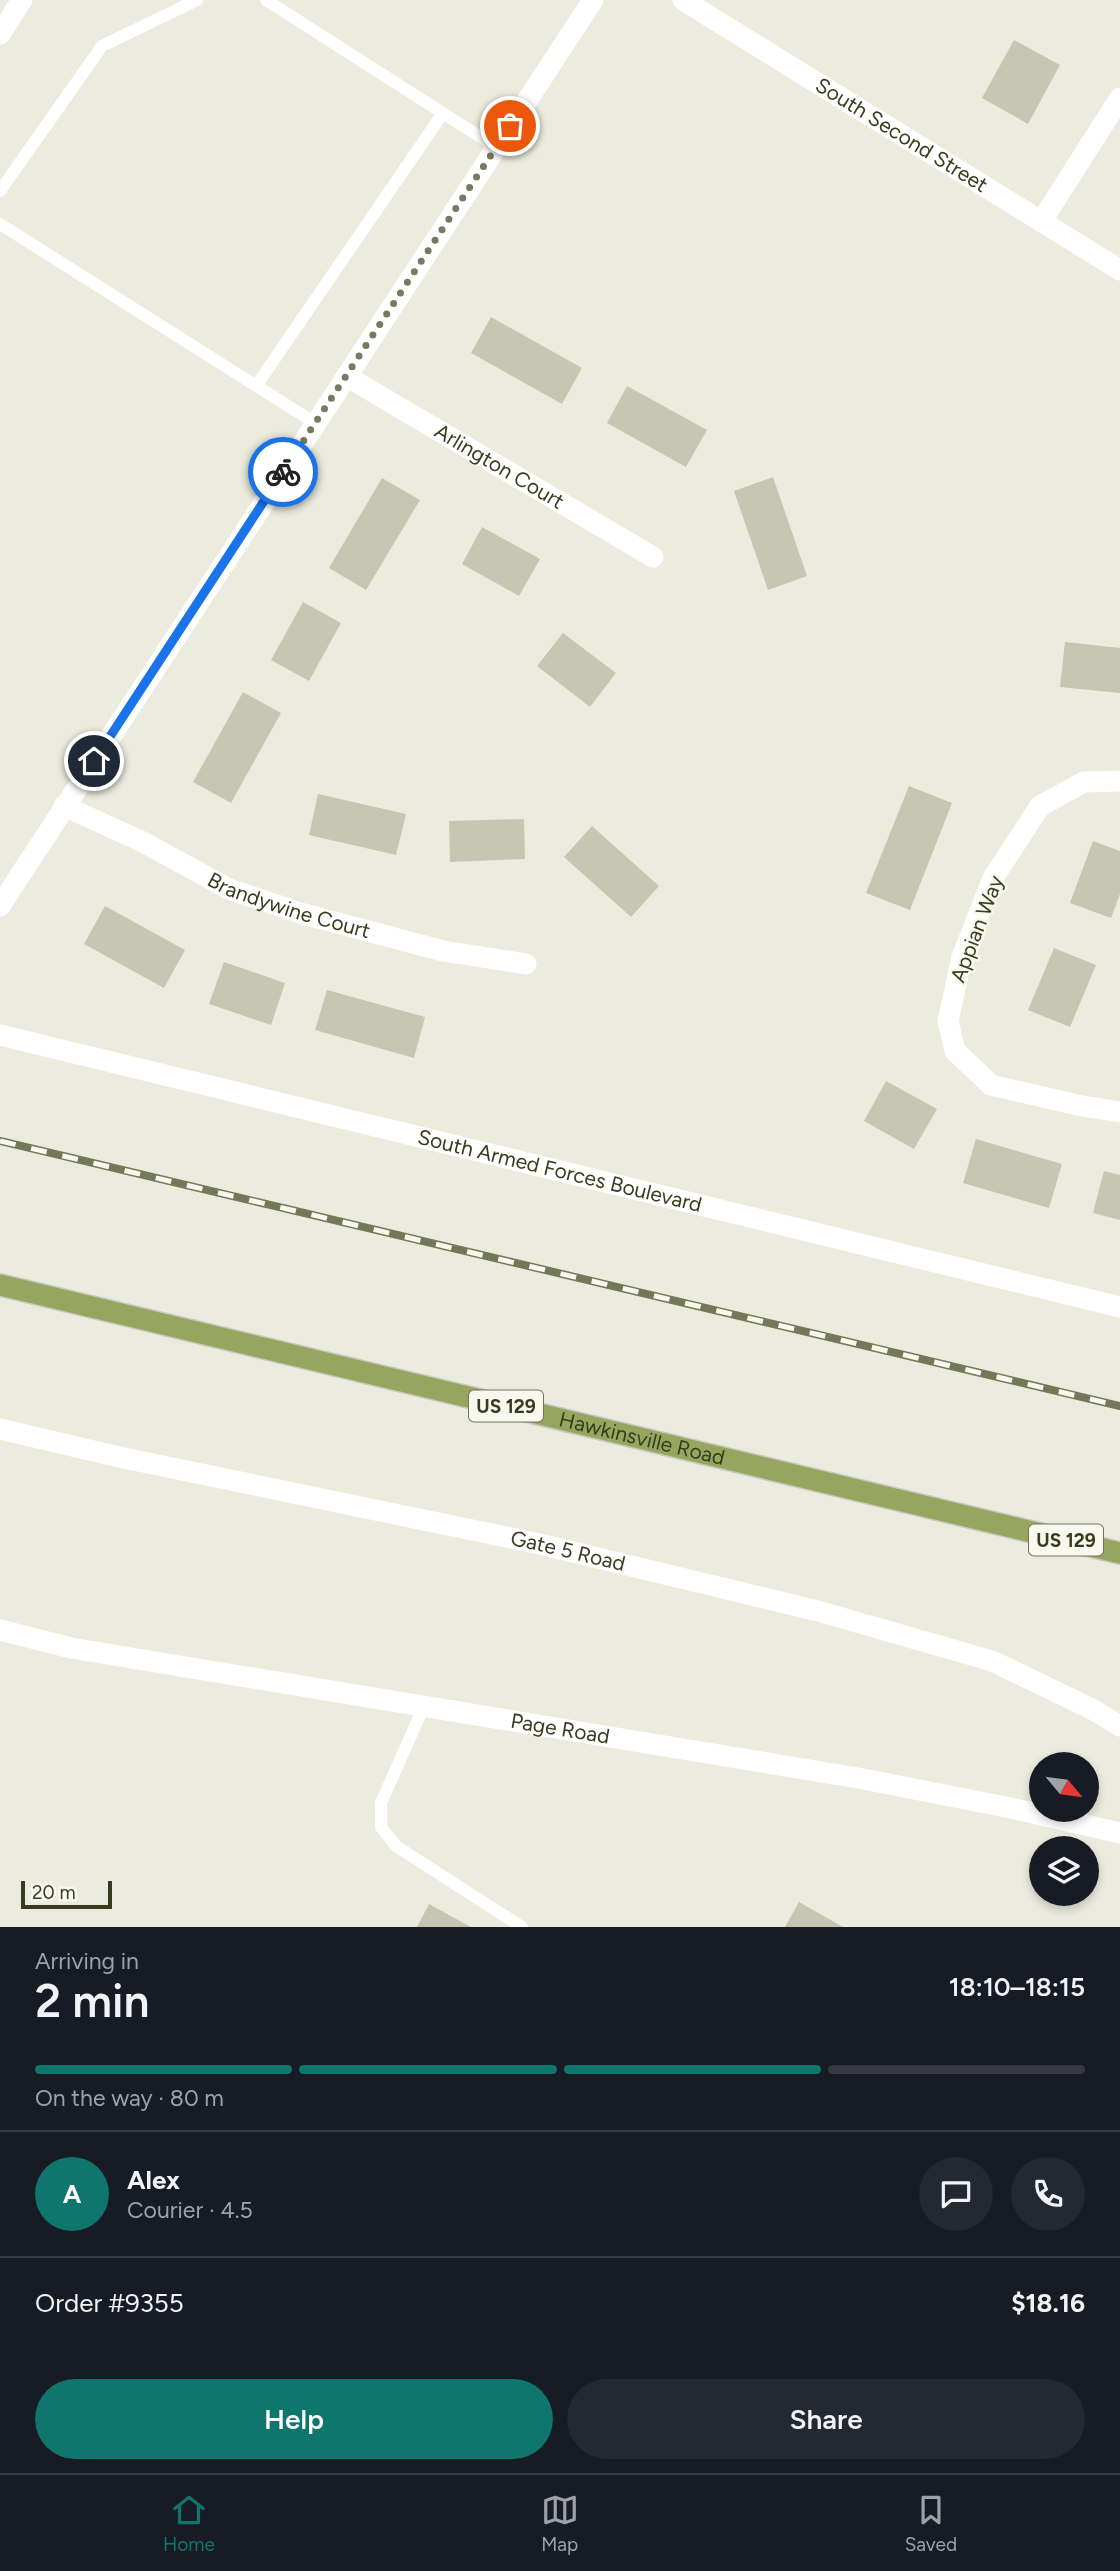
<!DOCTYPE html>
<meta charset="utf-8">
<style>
body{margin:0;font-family:Figtree,sans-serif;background:#242831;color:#f1f3f6;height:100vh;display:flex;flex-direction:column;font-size:26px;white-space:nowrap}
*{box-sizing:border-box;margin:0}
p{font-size:23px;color:#9ea1a6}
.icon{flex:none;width:38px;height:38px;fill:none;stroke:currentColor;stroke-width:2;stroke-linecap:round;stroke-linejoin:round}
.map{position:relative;height:1927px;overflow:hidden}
.side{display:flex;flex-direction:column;background:#171b24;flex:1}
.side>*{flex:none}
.needle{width:46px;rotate:119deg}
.fabs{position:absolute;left:1029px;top:1752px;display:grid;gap:14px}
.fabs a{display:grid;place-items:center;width:70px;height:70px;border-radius:50%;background:#171b24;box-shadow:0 4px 10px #0003;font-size:35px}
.scale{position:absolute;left:21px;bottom:18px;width:91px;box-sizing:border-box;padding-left:7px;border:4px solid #373d1e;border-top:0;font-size:19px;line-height:24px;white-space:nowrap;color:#373d1e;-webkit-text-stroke:5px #f8f8ef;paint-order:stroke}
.pin{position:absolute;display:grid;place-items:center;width:60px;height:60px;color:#fff;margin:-30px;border:4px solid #fff;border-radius:50%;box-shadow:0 2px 7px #0007}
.courier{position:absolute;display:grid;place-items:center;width:70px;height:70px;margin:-35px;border:5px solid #1a73e8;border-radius:50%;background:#fff;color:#222;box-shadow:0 2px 9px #0007}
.overview em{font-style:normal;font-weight:600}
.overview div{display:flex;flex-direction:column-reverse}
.overview{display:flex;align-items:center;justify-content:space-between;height:119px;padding:0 35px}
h1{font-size:46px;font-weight:600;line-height:52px}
.bar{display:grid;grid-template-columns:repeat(4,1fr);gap:10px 7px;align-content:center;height:84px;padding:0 35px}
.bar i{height:9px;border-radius:5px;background:#363941}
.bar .current{background:#0f766e}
.bar p{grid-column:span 4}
.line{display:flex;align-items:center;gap:18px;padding:0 35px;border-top:2px solid #363941}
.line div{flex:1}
.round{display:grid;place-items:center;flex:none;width:74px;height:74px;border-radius:37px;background:#242831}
.cta{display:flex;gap:14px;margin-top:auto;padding:14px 35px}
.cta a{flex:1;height:80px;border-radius:42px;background:#0f766e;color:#fff;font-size:28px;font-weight:600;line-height:80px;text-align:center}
.cta a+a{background:#242831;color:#f1f3f6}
.tab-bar{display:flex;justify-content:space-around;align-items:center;height:98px;border-top:2px solid #363941;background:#171b24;font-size:19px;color:#9ea1a6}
.tab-bar a{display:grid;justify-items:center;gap:4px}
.tab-bar .current{color:#0f766e}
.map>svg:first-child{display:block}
.building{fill:#c6c6b3}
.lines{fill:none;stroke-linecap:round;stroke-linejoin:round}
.primary-casing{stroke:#c7c9c0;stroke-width:24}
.lane{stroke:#fff;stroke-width:12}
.street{stroke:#fff;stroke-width:21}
.primary{stroke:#97a65e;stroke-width:21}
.rail-casing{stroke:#737958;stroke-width:8}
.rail{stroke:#f8f8ef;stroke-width:5;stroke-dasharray:16;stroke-linecap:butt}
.done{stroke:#767a61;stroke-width:7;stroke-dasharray:0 12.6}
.route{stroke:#1a73e8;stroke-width:9}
.labels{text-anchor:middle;stroke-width:5;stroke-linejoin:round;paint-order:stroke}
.shield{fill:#f8f8ef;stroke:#71755d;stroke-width:2}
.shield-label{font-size:19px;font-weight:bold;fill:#373d1e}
.street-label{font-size:21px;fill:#373d1e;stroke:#f8f8ef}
</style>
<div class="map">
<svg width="1120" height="1927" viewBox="0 0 1120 1927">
<rect width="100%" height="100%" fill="#ebecde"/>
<path class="building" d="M 1014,40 L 1060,65 L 1028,124 L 982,98 Z
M 491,317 L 582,368 L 562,404 L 471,353 Z
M 627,386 L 707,430 L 686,467 L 607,423 Z
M 773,477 L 807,576 L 768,590 L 734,491 Z
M 382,478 L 420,500 L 366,590 L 329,568 Z
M 482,527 L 540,559 L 519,596 L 462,564 Z
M 303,602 L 341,623 L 309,681 L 271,660 Z
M 563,633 L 616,673 L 590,707 L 537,666 Z
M 1065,642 L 1120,648 L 1120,693 L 1060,687 Z
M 243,692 L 281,713 L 231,803 L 193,782 Z
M 909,786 L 952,803 L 910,910 L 866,893 Z
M 318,794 L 406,814 L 396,855 L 309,835 Z
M 524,819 L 525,859 L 450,862 L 449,821 Z
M 592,826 L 659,886 L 631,917 L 564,857 Z
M 1093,841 L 1120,851 L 1120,894 L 1111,918 L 1070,903 Z
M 105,906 L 185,950 L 164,988 L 84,944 Z
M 1054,948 L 1096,965 L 1070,1027 L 1028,1010 Z
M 224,962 L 285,983 L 271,1025 L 209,1004 Z
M 327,990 L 425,1017 L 414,1058 L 315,1030 Z
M 886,1081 L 937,1109 L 914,1149 L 864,1121 Z
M 976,1139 L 1062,1164 L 1049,1208 L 963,1183 Z
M 1104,1171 L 1120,1175 L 1120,1220 L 1093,1213 Z
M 799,1902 L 843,1927 L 785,1927 Z
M 429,1904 L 471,1927 L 417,1927 Z"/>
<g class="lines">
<g class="primary-casing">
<g id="primary">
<path id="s7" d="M 0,1285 L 1120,1553"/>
</g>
</g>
<path class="lane" d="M 266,0 L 496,147
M 0,191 L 102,46 L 197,0
M 0,224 L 315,423
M 256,386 L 443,113
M 424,1706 L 381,1803 L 381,1827 L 396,1846 L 522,1927"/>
<g class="street">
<path id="s1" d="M 683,0 L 1120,270"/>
<path d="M 0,34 L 22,0"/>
<path d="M 1041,222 L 1120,98"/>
<path id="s2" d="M 346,376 L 653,557"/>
<path d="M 1120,781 L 1084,782 L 1040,806 L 993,878 L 962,957 L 948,1021 L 955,1051 L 991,1085 L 1082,1106 L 1120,1112"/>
<path id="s3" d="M 64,806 L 143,842 L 229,889 L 300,913 L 443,951 L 526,964"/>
<path d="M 0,906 L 593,0"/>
<path id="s4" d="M 0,1035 L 1120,1307"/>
<path id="s5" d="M 0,1429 L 119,1457 L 540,1544 L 818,1611 L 992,1661 L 1092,1709 L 1120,1726"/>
<path id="s6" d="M 0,1630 L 71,1648 L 858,1778 L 1006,1807 L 1120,1833"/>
</g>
<use href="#primary" class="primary"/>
<g class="rail-casing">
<path id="rail" d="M 0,1141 L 1120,1406"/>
</g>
<use href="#rail" class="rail"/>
</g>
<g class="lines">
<path class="done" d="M 283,472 L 510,126"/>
<path class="route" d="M 94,761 L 283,472"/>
</g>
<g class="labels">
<g class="shield">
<rect x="469" y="1390.5" width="74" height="31" rx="5"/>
<rect x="1029" y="1524.5" width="74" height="31" rx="5"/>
</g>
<g class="shield-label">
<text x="506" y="1413">US 129</text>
<text x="1066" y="1547">US 129</text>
</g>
<g class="street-label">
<text dy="7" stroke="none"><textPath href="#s1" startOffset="257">South Second Street</textPath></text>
<text dy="7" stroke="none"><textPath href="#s2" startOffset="178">Arlington Court</textPath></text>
<text dy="7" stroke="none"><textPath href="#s3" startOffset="247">Brandywine Court</textPath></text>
<text transform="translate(977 929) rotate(-69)" y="7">Appian Way</text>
<text dy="7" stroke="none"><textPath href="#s4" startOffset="576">South Armed Forces Boulevard</textPath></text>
<text dy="7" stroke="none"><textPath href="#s7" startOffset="660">Hawkinsville Road</textPath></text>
<text dy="7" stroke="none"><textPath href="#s5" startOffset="581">Gate 5 Road</textPath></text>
<text dy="7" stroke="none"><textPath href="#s6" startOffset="569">Page Road</textPath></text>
</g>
</g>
</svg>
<div class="fabs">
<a><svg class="needle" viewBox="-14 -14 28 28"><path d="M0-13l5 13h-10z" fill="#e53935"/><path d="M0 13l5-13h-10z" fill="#9ea1a6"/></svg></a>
<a><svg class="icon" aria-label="layers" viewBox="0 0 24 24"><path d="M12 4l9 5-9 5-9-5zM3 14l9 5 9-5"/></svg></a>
</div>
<div class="scale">20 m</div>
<div class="pin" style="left:510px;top:126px;background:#ea580c"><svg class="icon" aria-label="bag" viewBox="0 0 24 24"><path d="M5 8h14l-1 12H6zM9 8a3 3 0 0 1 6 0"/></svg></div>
<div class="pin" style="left:94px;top:761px;background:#1f2937"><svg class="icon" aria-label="home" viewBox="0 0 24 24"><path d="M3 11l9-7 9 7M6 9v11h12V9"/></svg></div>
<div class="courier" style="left:283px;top:472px"><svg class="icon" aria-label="bike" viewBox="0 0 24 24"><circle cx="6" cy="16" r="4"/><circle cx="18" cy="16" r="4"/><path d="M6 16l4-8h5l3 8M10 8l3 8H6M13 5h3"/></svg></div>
</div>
<section class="side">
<div class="overview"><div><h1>2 min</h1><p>Arriving in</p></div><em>18:10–18:15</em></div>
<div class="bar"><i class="current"></i><i class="current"></i><i class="current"></i><i></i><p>On the way · 80 m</p></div>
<div class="line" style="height:126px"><b class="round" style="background:#0f766e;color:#fff">A</b><div><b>Alex</b><p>Courier · 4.5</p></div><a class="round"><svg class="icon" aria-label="chat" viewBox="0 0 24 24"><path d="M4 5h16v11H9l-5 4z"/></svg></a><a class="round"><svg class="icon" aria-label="phone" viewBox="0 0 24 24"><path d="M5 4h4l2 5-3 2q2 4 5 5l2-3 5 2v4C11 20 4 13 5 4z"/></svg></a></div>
<div class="line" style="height:91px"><div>Order #9355</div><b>$18.16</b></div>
<div class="cta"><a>Help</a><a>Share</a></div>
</section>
<nav class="tab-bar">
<a class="current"><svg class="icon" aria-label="home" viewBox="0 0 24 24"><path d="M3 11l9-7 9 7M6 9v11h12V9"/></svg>Home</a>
<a><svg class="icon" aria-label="map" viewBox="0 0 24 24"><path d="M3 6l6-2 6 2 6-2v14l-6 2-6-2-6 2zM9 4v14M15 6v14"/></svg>Map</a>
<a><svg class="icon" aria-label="saved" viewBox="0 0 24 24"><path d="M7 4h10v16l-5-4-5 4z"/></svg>Saved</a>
</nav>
